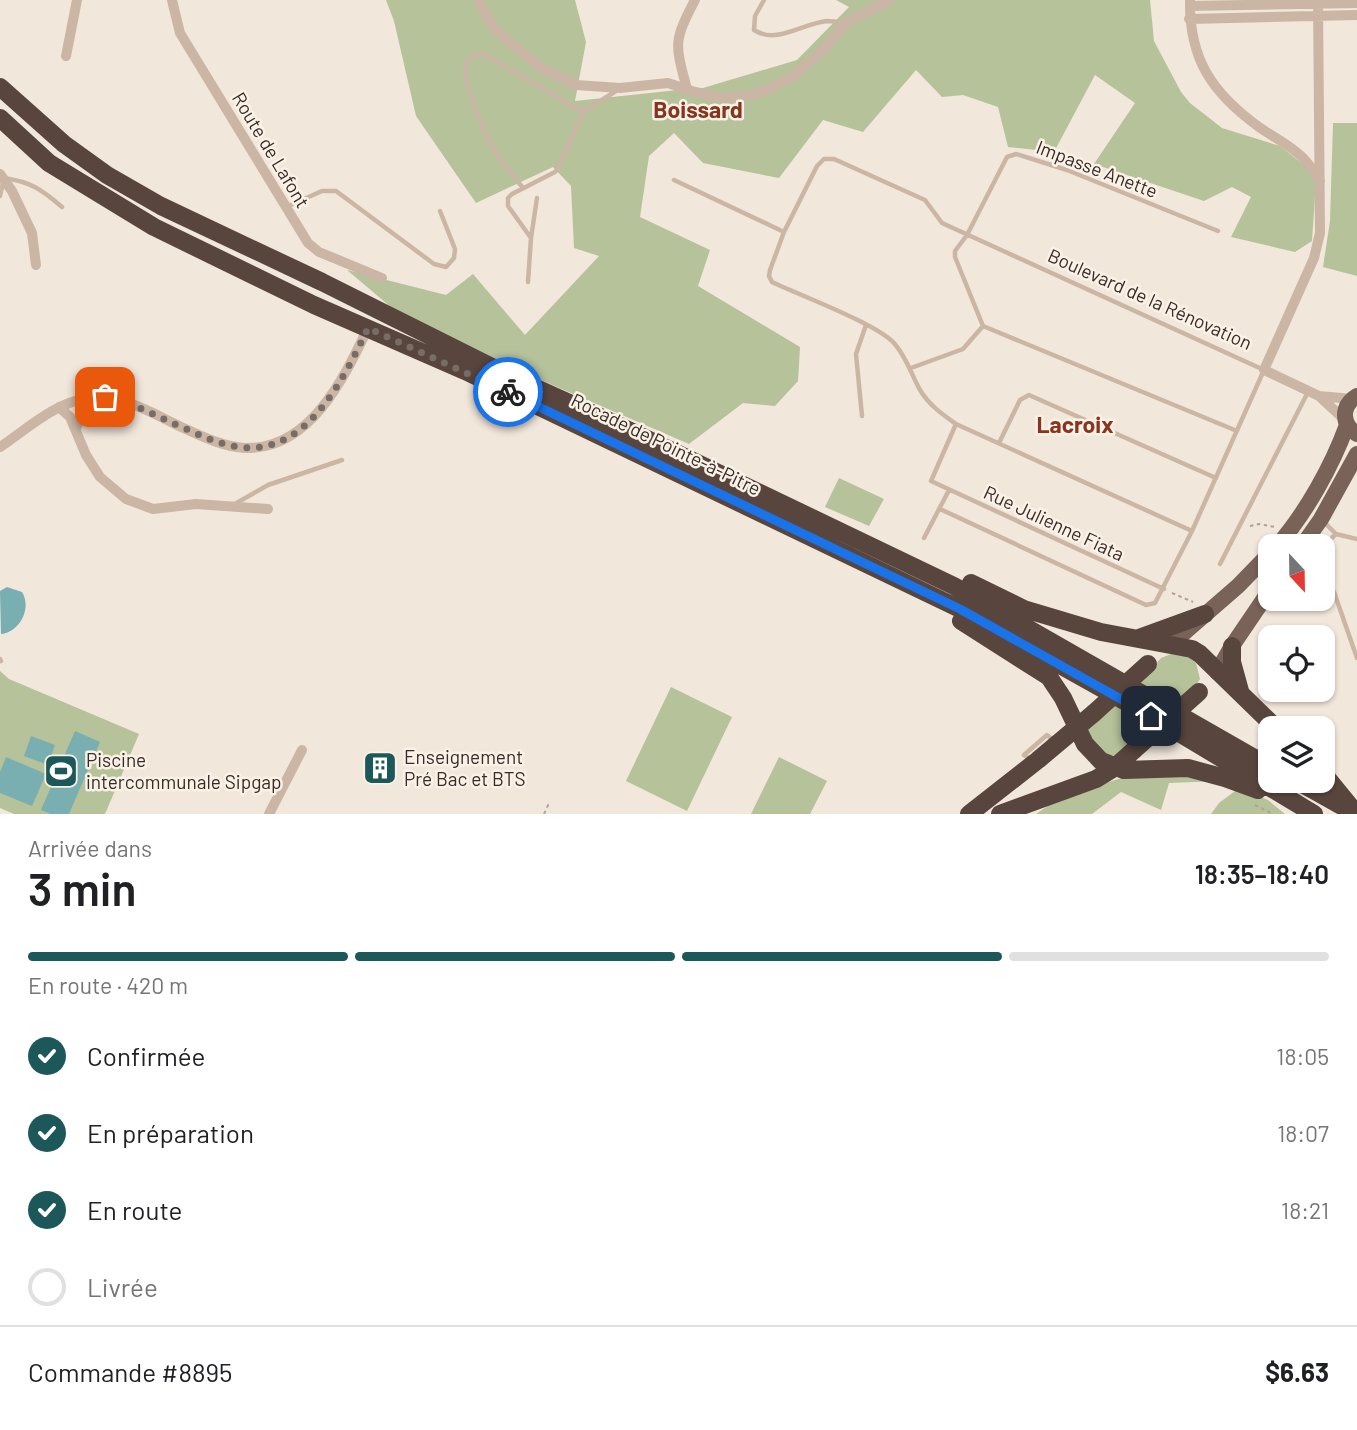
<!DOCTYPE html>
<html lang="fr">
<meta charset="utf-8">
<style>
body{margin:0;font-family:Barlow,sans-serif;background:#f2f2f2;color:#202124;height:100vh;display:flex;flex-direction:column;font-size:26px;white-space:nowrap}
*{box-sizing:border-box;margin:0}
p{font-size:23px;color:#757577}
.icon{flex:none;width:38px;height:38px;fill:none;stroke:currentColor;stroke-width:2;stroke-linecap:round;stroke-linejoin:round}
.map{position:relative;height:814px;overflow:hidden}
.details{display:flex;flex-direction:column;background:#fff;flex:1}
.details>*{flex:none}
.needle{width:46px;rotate:158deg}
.tools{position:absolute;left:1258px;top:534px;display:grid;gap:14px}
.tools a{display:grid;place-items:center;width:77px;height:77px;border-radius:14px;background:#fff;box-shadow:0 2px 5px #0004;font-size:35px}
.pin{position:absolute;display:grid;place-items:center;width:60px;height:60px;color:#fff;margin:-30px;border-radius:14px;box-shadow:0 4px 10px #0006}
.courier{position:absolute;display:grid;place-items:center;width:70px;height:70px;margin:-35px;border:5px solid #1a73e8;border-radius:50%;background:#fff;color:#222;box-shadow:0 2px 9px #0007}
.headline em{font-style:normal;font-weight:600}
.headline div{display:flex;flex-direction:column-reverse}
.headline{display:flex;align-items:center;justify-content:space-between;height:119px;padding:0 28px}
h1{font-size:46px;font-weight:600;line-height:52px}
.bar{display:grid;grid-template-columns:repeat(4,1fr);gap:10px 7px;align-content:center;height:84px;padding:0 28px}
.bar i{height:9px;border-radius:5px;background:#e0e0e0}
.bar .selected{background:#1c5759}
.bar p{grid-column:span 4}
.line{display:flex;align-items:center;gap:18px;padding:0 28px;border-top:2px solid #e0e0e0}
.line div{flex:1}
ol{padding:0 28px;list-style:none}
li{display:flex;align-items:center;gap:21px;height:77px}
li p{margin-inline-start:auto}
li .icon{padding:7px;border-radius:50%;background:#1c5759;color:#fff;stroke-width:4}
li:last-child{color:#757577}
li i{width:38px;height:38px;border:4px solid #e0e0e0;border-radius:50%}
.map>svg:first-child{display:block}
.green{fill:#b5c29a}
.water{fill:#79afb0}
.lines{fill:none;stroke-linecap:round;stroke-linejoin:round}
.path{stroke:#b6a091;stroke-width:2;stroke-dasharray:3.5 3.5;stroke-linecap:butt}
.lane{stroke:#cbb6a6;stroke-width:4.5}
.street{stroke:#cbb6a6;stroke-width:10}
.primary{stroke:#796258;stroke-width:16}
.highway{stroke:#58463e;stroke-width:18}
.highway-bridge{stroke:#58463e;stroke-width:18}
.done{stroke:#786d66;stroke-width:7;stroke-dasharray:0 12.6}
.route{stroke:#1a73e8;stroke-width:9}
.labels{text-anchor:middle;stroke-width:5;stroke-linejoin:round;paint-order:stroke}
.street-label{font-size:19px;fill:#372c27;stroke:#faf1e7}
.poi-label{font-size:19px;fill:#372c27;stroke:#faf1e7;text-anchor:start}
.quarter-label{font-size:23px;font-weight:bold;fill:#87351f;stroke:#faf1e7}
</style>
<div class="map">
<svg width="1357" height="814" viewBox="0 0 1357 814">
<rect width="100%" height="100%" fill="#f2e7db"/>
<path class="green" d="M 386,0 L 575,0 L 586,42 L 575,101 L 687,89 L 693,91 L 797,60 L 849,7 L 836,0 L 1150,0 L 1154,41 L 1181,92 L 1190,103 L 1222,128 L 1280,146 L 1304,165 L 1316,181 L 1312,241 L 1295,252 L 1231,237 L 1251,197 L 1232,187 L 1204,201 L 1094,164 L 1135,103 L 1095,75 L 1054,152 L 1008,147 L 998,107 L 963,95 L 942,97 L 916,70 L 863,132 L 823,120 L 779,178 L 703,163 L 674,133 L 649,156 L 640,217 L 710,250 L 698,286 L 800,347 L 798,381 L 775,406 L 743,403 L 689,444 L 411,324 L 347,270 L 446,295 L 473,274 L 525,335 L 599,256 L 574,248 L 571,186 L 553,167 L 476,203 L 416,116 L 394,21 Z
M 1333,123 L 1357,123 L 1357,276 L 1323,267 L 1330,221 Z
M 839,478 L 884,499 L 869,526 L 825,507 Z
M 1171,654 L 1191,656 L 1196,663 L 1200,679 L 1194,689 L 1174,705 L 1137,684 L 1161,658 Z
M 0,671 L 9,679 L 139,734 L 105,814 L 14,814 L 0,808 Z
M 671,687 L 732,717 L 687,811 L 626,781 Z
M 1116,702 L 1152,724 L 1115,756 L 1106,755 L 1092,747 L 1087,728 Z
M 779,757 L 827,781 L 810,814 L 751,814 Z
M 1179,769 L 1220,781 L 1169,783 L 1161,810 L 1121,792 L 1092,814 L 1036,814 L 1061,797 L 1131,775 Z
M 1239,788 L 1268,800 L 1285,814 L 1211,814 L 1219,803 Z"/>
<path class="water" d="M 7,587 L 22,592 C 32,608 20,632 1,634 L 0,591 Z
M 75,731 L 100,742 L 69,814 L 51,814 L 41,810 Z
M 31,736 L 55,745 L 48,765 L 24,756 Z
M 6,757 L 46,774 L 32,806 L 0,793 L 0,772 Z"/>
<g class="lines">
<path class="path" d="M 1250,526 L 1259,524 L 1275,527
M 1172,593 L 1193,602
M 1255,805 L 1273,814
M 544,814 L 549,803"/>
<path class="lane" d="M 764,0 L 755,16 L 754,30 C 777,45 803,23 827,21 C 833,21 839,22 845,23
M 674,180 L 784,232
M 523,188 C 514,177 504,165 496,153 C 487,138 457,75 468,60 C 469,59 476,55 477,54 L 487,56 L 583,112
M 0,196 L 4,178 C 31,182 41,189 62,207
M 286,207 L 322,191 L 336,191 L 434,264 L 446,267 L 454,258 L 455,249 L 440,211
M 1218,231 L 1067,170 L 1016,154 L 1007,157 L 967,235 L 955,251 L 955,257 L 983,326 L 1237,431
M 531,238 L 508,206 L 508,198 L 512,194 L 555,172 L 561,163 L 583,112 L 616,91
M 528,282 L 531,238 L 537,198
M 911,368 L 963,349 L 983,326
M 862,416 L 856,354 L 866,325
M 956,424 L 931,481 L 1164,589
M 999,443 L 1020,400 L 1029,395 L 1216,478
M 233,505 L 268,485 L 342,460
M 940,509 L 1146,605 L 1155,603 L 1192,531 L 1264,370 L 942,223 L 925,200 L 834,159 L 824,159 L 817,166 L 784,232 L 770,270 L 769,276 L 772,282 C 799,295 875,323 894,343 C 907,358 911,374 920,390 C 929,405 942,414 956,424 L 1192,531
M 1325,523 L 1336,534 L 1357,539
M 924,538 L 949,490
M 1323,546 L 1336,534
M 1323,561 L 1332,588
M 1220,564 L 1308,392
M 1323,580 L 1334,592 L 1357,658
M 0,659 L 1,661
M 1032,760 L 1024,755 L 1047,735 L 1053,740"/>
<path class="street" d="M 172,0 L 180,33 L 308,243 L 319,252 L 382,278
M 478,0 L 495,30 L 540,67 L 576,85 L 620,88 L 668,83 L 695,92 L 722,98 L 744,96 L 765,91 L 794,75 L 821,52 L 846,23 L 890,0
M 1190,0 C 1189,59 1212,93 1259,127 C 1273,137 1292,146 1304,159 C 1310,165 1315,173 1320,181
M 1318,0 L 1320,233 L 1314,258 L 1264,370 L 1319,396 L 1352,399
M 1190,6 L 1357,3
M 1189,19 L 1357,15
M 66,56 L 77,0
M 687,89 C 675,44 673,42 695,0
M 0,174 L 12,191 L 32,233 L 36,265
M 1319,396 L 1345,420
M 59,407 L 70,417 L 86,455 L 100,477 L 126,499 L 153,509 L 196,504 L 268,509
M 76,429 C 81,413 85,407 100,398
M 0,447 C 27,429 54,403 88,398 C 122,394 150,412 179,426 C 199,435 222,447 245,448 C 310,450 344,378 368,328
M 269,814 L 302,750"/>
<path class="primary" d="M 1357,396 C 1341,406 1341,424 1357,434
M 1277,546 C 1306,513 1332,466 1347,425
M 1302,546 L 1321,519 L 1357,454
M 1170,645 L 1238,586 L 1270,553
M 1217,672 L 1232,646 L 1270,590"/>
<path class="highway" d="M 0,87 L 64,144 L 107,175 L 161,206 L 322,282 L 516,379 L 618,425 L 954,586 L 1270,767
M 0,118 L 49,163 L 154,227 L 314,305 L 465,371 L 960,609 L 1151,716 L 1314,814
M 971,583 L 1024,609 L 1101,632 L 1192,649 L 1200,654 L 1276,728
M 961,621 L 1049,677 L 1063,698 L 1085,744 L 1101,761 L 1124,770 L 1188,768 L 1225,778 L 1258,790
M 1139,638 L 1205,614
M 1232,646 L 1232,662 L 1240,691
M 1323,773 L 1350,806
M 1295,780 L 1356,814
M 969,814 L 1038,760 L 1094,713
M 1000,814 L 1096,779 L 1114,768 L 1134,750"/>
<path class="highway-bridge" d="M 1094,713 L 1148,664
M 1134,750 L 1199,692"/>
</g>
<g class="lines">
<path class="done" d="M 105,397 C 135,403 157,417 184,428 C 202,436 220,445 240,447 C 307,456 344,378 368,328 L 508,392"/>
<path class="route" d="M 508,392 L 960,609 L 1151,716"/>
</g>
<defs>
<g id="building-square" transform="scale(1.75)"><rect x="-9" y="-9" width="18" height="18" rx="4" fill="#1c5759" stroke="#faf1e7"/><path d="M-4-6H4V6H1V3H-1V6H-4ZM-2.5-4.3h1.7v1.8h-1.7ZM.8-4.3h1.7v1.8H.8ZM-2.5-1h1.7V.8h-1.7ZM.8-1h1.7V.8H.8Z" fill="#fff"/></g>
<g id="stadium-square" transform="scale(1.75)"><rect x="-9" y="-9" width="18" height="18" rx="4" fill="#1c5759" stroke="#faf1e7"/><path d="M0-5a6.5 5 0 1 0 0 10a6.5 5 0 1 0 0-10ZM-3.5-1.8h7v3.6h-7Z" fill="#fff"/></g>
</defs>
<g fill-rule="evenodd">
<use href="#building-square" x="380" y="768"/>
<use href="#stadium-square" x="61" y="771"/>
</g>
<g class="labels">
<g class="street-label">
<text transform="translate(271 150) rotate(59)" y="7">Route de Lafont</text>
<text transform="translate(1097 169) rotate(21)" y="7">Impasse Anette</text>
<text transform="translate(1150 299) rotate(24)" y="7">Boulevard de la Rénovation</text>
<text transform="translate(666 444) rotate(26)" y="7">Rocade de Pointe-à-Pitre</text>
<text transform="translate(1054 523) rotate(25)" y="7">Rue Julienne Fiata</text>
</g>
<g class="poi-label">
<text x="404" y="764">Enseignement<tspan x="404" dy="22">Pré Bac et BTS</tspan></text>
<text x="86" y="767">Piscine<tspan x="86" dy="22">intercommunale Sipgap</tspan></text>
</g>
<g class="quarter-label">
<text x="698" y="118">Boissard</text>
<text x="1075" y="433">Lacroix</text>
</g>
</g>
</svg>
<div class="tools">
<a><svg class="needle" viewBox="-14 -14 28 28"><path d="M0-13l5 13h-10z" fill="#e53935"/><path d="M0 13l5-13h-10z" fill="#757577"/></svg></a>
<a><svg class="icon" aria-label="locate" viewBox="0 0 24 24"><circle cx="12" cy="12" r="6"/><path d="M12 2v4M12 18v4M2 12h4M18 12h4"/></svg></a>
<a><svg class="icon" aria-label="layers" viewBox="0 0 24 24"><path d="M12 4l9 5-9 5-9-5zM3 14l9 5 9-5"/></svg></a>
</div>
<div class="pin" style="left:105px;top:397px;background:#ea580c"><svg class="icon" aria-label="bag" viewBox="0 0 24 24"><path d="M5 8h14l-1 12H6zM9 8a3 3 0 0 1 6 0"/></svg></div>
<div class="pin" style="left:1151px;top:716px;background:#1f2937"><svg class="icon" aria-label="home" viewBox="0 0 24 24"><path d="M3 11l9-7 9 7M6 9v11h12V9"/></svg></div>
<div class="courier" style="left:508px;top:392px"><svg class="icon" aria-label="bike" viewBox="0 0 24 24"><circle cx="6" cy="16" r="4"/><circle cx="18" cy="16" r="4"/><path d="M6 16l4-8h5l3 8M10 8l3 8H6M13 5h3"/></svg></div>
</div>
<section class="details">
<div class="headline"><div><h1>3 min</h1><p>Arrivée dans</p></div><em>18:35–18:40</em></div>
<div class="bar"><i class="selected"></i><i class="selected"></i><i class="selected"></i><i></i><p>En route · 420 m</p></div>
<ol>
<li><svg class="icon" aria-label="check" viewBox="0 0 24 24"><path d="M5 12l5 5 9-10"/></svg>Confirmée<p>18:05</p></li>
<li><svg class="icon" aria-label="check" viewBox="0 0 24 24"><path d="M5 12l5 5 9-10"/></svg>En préparation<p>18:07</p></li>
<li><svg class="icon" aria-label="check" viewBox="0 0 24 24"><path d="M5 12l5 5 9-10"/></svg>En route<p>18:21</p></li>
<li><i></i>Livrée</li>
</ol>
<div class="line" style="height:91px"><div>Commande #8895</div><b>$6.63</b></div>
</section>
